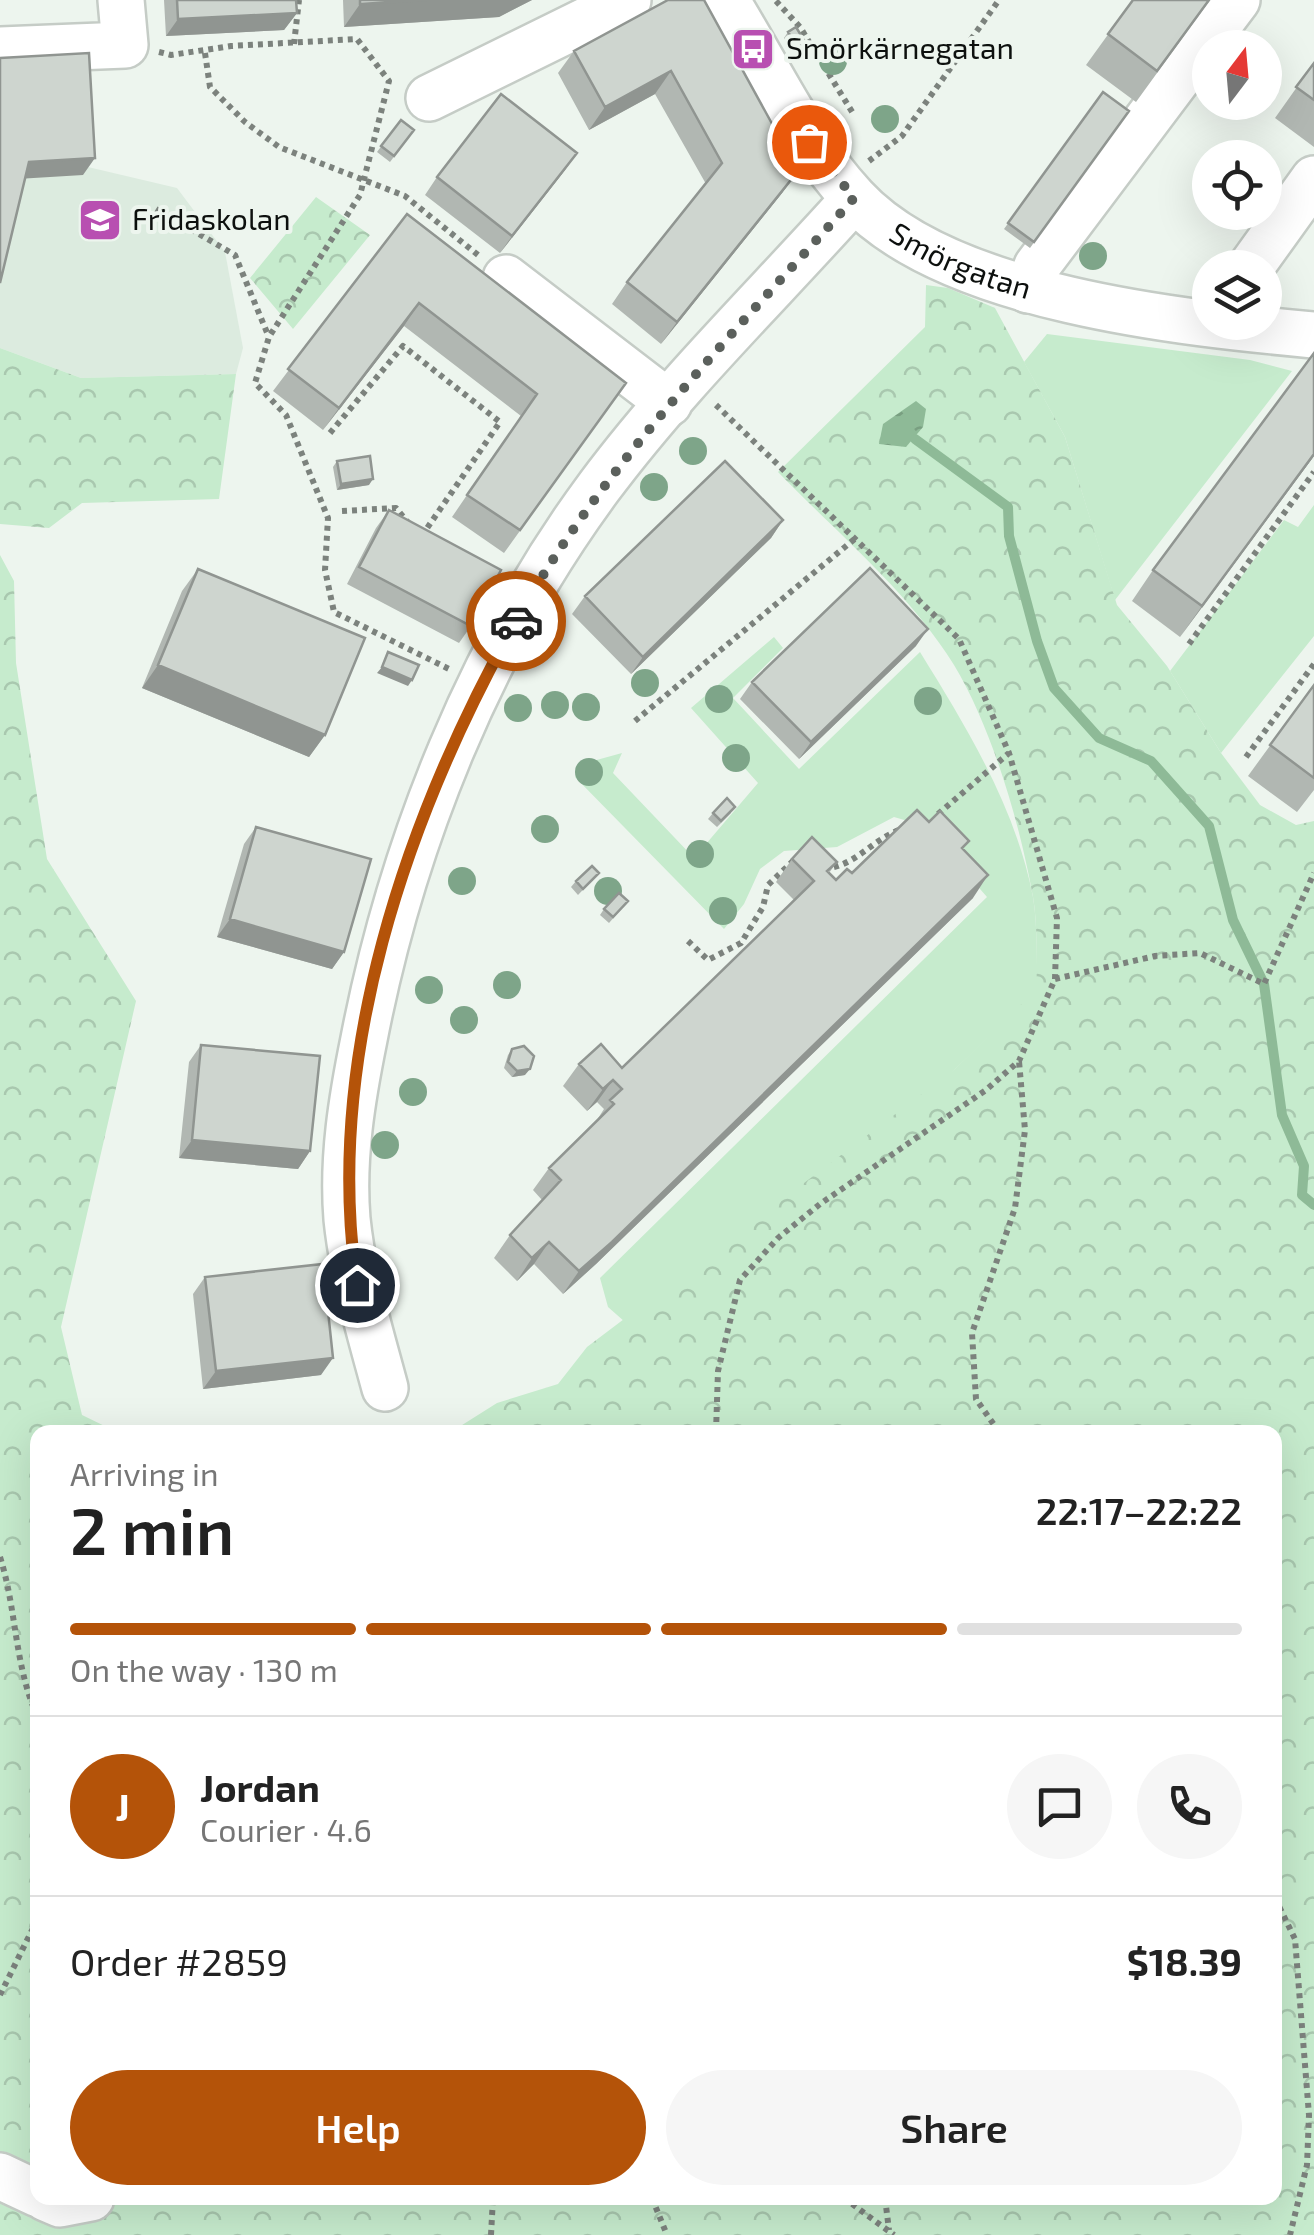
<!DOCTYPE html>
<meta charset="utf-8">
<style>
body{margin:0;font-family:"Exo 2",sans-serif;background:#f6f6f6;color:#222;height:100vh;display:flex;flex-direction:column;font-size:38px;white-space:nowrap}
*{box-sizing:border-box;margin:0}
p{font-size:32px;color:#767676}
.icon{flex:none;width:55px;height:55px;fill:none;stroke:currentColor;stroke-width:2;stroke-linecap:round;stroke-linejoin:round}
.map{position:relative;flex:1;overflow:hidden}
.sheet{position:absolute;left:30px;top:1425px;width:1252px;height:780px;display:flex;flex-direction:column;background:#fff;border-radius:20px;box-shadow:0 10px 40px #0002}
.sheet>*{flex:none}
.needle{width:65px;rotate:16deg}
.tools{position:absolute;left:1192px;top:30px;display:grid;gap:20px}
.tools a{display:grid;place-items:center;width:90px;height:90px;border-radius:50%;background:#fff;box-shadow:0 10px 40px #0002;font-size:50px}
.pin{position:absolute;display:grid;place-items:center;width:85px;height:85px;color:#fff;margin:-42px;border:5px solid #fff;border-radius:50%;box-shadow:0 2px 10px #0007}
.courier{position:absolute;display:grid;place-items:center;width:100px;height:100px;margin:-50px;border:8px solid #b45309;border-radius:50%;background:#fff;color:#222;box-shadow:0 2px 12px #0007}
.head em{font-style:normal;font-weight:600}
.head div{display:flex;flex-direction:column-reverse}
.head{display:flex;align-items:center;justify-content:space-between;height:170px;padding:0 40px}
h1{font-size:65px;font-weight:600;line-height:75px}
.bar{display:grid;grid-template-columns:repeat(4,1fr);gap:15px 10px;align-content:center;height:120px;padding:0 40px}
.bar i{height:12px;border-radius:8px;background:#e0e0e0}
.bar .selected{background:#b45309}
.bar p{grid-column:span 4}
.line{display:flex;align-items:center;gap:25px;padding:0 40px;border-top:2px solid #e0e0e0}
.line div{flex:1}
.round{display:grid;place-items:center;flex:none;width:105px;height:105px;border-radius:52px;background:#f6f6f6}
.primary-button{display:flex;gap:20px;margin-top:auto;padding:20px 40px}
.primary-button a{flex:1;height:115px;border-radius:60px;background:#b45309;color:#fff;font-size:40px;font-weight:600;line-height:115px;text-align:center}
.primary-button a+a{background:#f6f6f6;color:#222}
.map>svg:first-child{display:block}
.built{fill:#dcebdf}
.grass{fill:#c6ebcd}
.forest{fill:url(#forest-crowns)}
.water{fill:url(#water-ripples)}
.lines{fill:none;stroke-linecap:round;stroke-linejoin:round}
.stream{stroke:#8eba97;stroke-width:10}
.minor-casing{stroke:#c5ccc6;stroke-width:50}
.path{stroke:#7c827d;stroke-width:6;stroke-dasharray:5 5;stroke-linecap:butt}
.minor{stroke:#fff;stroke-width:45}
.tree{fill:#7ea589}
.wall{fill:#b1b7b2}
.shaded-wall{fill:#909591}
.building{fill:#ced5cf;stroke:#909591;stroke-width:2.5}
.done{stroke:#5b605c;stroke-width:10;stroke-dasharray:0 18}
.route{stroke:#b45309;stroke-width:12}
.labels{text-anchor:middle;stroke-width:8;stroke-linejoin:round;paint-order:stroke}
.poi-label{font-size:30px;fill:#0d100e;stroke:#edf5ee;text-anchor:start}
.street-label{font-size:30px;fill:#0d100e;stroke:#edf5ee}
</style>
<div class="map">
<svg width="1314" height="2235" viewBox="0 0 1314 2235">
<defs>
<pattern id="forest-crowns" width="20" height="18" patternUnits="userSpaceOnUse" patternTransform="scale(2.5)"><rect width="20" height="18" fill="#c6ebcd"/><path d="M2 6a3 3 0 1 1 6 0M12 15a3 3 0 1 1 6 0" fill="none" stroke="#a9c8af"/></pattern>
<pattern id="water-ripples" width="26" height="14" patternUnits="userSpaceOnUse" patternTransform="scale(2.5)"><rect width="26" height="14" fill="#8eba97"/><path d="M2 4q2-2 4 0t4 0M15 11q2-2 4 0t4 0" fill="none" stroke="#799f81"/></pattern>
</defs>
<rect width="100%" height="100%" fill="#edf5ee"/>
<path class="built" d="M 0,66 L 88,167 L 177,188 L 225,252 L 243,348 L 236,374 L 81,378 L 0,348 Z"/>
<path class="grass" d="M 1047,334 L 1250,360 L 1292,371 L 1115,600 L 1065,437 L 1024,362 Z
M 1314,505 L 1314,636 L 1221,753 L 1170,671 L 1284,520 L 1298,527 Z
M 774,637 L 783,648 L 733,698 L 799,769 L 920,652 C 967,728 1016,808 1033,897 C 1038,927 1036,960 1038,990 L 659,1352 L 608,1307 L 600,1278 L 987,897 L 925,826 L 894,817 L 837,847 L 784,851 L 760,869 L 744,904 L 724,929 L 575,777 L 593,761 L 622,753 L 613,773 L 694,858 L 758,783 L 691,708 Z"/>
<path class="forest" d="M 316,197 L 370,235 L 293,329 L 250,278 Z
M 926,285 L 948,288 L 995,308 L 1065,437 L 1117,605 L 1167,666 L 1221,753 L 1260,805 L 1296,825 L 1314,821 L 1314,2235 L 0,2235 L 0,555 L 14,581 L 16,663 L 47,859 L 136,1001 L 61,1327 L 82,1415 L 117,1432 L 38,1432 L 38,2198 L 1275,2198 L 1275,1432 L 451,1432 L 497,1403 L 558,1384 L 587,1347 L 955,1069 L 1037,989 C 1036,959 1038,926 1033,897 C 1020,824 992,728 954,665 C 909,592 837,533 778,472 L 925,327 Z
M 0,348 L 81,378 L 236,374 L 219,499 L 82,503 L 49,528 L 0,524 Z"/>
<path class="water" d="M 916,401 L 926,409 L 923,427 L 906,447 L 879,444 L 883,424 Z"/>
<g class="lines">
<path class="stream" d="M 915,439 L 1008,507 L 1009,536 L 1037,641 L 1054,688 L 1099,738 L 1151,761 L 1209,826 L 1233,920 L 1264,984 L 1282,1115 L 1304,1166 L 1302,1195 L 1314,1205"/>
<g class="minor-casing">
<g id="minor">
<path id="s1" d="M 726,0 C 768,67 800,140 854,198 C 947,299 1183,323 1314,335"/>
<path d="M 0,50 L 125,45 L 121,0"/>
<path d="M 429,98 L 628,0"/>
<path d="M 1250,268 L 1314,179"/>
<path d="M 506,278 L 669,403"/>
<path d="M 1028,290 L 1037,266 L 1237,0"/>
<path d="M 385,1388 C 370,1332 353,1277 347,1219 C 342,1158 352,1098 364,1039 C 402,843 480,648 599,487 C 675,385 769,294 854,199"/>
<path d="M 0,2176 L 38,2194"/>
<path d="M 46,2198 L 60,2204 L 91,2198"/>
</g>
</g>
<path class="path" d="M 776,1 L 800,27 L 854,115
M 294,44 L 299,0
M 159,52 L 171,55 L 231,46 L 357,39 L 389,81 L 360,195 L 269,337 L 255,383 L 286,415 L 328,518 L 325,570 L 334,612 L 449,669
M 205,53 L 210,87 L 245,122 L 279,147 L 405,196 L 478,255
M 869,161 L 902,136 L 999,0
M 156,209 L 235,255 L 268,335
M 330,433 L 403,346 L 500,422 L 421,537
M 342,511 L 396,508 L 410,525
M 1189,644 L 1314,472
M 635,721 L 857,537
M 1246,757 L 1314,664
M 938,814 L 1009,753
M 824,869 C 855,866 871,841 899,830
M 688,941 L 708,960 L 741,943 L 763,907 L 768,885 L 793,861
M 1055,979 L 1155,956 L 1200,953 L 1264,984 L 1314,873
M 716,1432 L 718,1371 L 740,1280 L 778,1238 L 820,1204 L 986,1090 L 1019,1061 L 1055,979 L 1057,918 L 1009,753 L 959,639 L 716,405
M 999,1432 L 976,1399 L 972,1333 L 1015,1208 L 1025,1130 L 1019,1061
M 0,1557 C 17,1610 14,1666 38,1718
M 1275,1898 L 1295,1939 L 1309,2115 L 1307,2165 L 1290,2235
M 0,1995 L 38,1918
M 652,2198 L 667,2235
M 844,2198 L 894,2235
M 885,2198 L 889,2230
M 491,2235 L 493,2198"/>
<use href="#minor" class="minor"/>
</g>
<g class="tree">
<circle cx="833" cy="61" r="14"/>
<circle cx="885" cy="119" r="14"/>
<circle cx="1093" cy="256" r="14"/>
<circle cx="693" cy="451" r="14"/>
<circle cx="654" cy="487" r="14"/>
<circle cx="645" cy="683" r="14"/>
<circle cx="719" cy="699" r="14"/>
<circle cx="928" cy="701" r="14"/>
<circle cx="555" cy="705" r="14"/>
<circle cx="586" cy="707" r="14"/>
<circle cx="518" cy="708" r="14"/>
<circle cx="736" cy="758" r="14"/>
<circle cx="589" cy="772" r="14"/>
<circle cx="545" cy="829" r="14"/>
<circle cx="700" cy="854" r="14"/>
<circle cx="462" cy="881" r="14"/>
<circle cx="608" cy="891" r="14"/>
<circle cx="723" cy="911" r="14"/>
<circle cx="507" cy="985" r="14"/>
<circle cx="429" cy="990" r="14"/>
<circle cx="464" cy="1020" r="14"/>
<circle cx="413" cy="1092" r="14"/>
<circle cx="385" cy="1145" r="14"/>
</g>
<path class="wall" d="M 164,0 L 296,0 L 297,13 L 284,30 L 166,36 Z
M 343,0 L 532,0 L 499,17 L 344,27 Z
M 668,0 L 798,171 L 782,193 L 661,344 L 612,304 L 627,282 L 706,184 L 655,94 L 589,130 L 558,73 L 574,51 Z
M 1133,0 L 1210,0 L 1136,102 L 1086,65 Z
M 788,32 L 801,48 L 793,54 L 784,38 Z
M 1314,63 L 1314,147 L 1275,118 Z
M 1103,92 L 1129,111 L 1030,248 L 1004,229 Z
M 401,120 L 414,130 L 390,162 L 377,152 Z
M 565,170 L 500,253 L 425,195 L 437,177 Z
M 407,214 L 626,383 L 504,553 L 452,517 L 521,416 L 404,326 L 323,430 L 273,391 Z
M 1314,456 L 1180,637 L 1132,601 L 1153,570 Z
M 337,461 L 369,485 L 337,490 L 333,467 Z
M 389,510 L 471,626 L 459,643 L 347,584 L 376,528 Z
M 783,520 L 771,538 L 631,674 L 572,614 L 585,596 Z
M 198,569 L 325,735 L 309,757 L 142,688 L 182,591 Z
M 916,646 L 799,759 L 740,699 L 752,682 Z
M 1314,685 L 1314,790 L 1297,812 L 1248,776 Z
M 713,813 L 731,813 L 717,827 L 708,819 Z
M 929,822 L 964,849 L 973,898 L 596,1264 L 563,1294 L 534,1264 L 517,1281 L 494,1258 L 510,1235 L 542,1200 L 533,1190 L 549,1168 L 595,1123 L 604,1109 L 597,1102 L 587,1111 L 563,1086 L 579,1064 L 622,1068 L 794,900 L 776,882 L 792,859 L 837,862 L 829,873 L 836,880 L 852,873 Z
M 256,827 L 344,952 L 332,969 L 217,937 L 244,844 Z
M 599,873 L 578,895 L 571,887 L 576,881 Z
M 623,907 L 609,923 L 600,915 L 604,909 Z
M 201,1045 L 310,1151 L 298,1169 L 179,1158 L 189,1062 Z
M 512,1049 L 525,1075 L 512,1077 L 504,1068 L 508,1055 Z
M 205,1277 L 321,1375 L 203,1389 L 193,1294 Z"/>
<path class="shaded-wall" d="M 427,0 L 532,0 L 499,17 L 344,27 L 360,4 Z
M 297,13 L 284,30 L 166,36 L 178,19 Z
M 671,71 L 655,94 L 589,130 L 605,107 Z
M 577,153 L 565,170 L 500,253 L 512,236 Z
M 95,158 L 83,175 L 17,179 L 29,162 Z
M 798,171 L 782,193 L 661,344 L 677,322 Z
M 419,303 L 404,326 L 323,430 L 339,408 Z
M 1314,454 L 1314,456 L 1180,637 L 1202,606 Z
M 373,479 L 369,485 L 337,490 L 341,484 Z
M 783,520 L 771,538 L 631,674 L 643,657 Z
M 928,629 L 916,646 L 799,759 L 811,742 Z
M 158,665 L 325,735 L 309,757 L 142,688 Z
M 382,667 L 412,680 L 408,686 L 377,673 Z
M 988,875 L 973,898 L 596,1264 L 563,1294 L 579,1271 Z
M 230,919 L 344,952 L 332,969 L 217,937 Z
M 530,1069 L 525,1075 L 512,1077 L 517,1071 Z
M 613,1080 L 597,1102 L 587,1111 L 603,1089 Z
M 192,1140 L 310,1151 L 298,1169 L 179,1158 Z
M 549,1242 L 534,1264 L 517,1281 L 532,1258 Z
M 333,1358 L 321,1375 L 203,1389 L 216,1371 Z"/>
<path class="building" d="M 177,0 L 296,0 L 297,13 L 178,19 Z
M 360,0 L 427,0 L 360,4 Z
M 668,0 L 704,0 L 798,171 L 677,322 L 627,282 L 722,163 L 671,71 L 605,107 L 574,51 Z
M 1133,0 L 1209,0 L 1157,71 L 1108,34 Z
M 796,27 L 805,42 L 798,48 L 788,32 Z
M 89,53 L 95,158 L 29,162 L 0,283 L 0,58 Z
M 1314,63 L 1314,100 L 1296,87 Z
M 1103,92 L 1129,111 L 1034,242 L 1008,223 Z
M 501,94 L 577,153 L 512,236 L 437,177 Z
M 401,120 L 414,130 L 394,156 L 381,146 Z
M 407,214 L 626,383 L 520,530 L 467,495 L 537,394 L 419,303 L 339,408 L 288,369 Z
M 1314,353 L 1314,454 L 1202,606 L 1153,570 Z
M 370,456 L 373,479 L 341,484 L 337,461 Z
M 725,461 L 783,520 L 643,657 L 585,596 Z
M 389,510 L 501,570 L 471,626 L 359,567 Z
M 870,568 L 928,629 L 811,742 L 752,682 Z
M 198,569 L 365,638 L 325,735 L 158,665 Z
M 388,652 L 419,665 L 412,680 L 382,667 Z
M 1314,685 L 1314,778 L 1270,745 Z
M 727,798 L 735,807 L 721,821 L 713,813 Z
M 917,810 L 929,822 L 940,811 L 969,841 L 962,848 L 988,875 L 612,1242 L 579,1271 L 549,1242 L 532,1258 L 510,1235 L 561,1180 L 549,1168 L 614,1104 L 610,1100 L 622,1089 L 613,1080 L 603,1089 L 579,1064 L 601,1044 L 622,1068 L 814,881 L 792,859 L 812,837 L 837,862 L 827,871 L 836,880 L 847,869 L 852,873 Z
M 256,827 L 371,859 L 344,952 L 230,919 Z
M 592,866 L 599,873 L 583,889 L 576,881 Z
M 619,893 L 628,901 L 613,917 L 604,909 Z
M 201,1045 L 320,1056 L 310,1151 L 192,1140 Z
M 524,1046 L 534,1056 L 530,1069 L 517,1071 L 508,1062 L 512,1049 Z
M 323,1264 L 333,1358 L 216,1371 L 205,1277 Z"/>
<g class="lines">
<path class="done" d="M 516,621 C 605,461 734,334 854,198 L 809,142"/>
<path class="route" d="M 357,1285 C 323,1058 406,818 516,621"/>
</g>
<defs>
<g id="bus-square" transform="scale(2.25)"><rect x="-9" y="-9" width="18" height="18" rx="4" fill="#b84fb1" stroke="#edf5ee"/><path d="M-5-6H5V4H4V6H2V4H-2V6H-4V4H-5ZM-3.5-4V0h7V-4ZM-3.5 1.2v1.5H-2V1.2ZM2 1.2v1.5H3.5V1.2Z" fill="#fff"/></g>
<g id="school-square" transform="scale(2.25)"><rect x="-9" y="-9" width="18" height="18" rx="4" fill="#b84fb1" stroke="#edf5ee"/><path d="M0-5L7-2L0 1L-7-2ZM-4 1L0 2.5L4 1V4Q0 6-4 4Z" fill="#fff"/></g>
</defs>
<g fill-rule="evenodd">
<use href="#bus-square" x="753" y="49"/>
<use href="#school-square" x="100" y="220"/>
</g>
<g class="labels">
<g class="poi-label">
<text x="786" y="59">Smörkärnegatan</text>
<text x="132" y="230">Fridaskolan</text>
</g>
<g class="street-label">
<text dy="10" stroke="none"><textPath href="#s1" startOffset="362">Smörgatan</textPath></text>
</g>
</g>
</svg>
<div class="tools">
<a><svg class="needle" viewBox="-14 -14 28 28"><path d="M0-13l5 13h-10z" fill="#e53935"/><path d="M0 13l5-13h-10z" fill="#767676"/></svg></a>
<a><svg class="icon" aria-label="locate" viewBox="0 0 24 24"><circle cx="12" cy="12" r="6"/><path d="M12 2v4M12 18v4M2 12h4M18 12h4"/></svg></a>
<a><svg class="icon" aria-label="layers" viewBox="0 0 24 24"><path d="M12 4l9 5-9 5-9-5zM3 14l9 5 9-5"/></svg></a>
</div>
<div class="pin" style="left:809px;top:142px;background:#ea580c"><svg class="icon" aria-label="bag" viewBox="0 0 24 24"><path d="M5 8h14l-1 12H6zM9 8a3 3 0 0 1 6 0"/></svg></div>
<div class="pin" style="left:357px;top:1285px;background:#1f2937"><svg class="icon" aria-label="home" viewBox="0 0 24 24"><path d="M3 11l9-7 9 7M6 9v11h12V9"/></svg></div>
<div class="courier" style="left:516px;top:621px"><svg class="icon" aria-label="car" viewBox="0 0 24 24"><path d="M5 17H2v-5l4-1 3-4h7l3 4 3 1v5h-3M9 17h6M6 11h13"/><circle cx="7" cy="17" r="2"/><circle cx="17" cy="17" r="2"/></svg></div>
<section class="sheet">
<div class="head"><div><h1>2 min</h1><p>Arriving in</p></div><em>22:17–22:22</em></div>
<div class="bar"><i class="selected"></i><i class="selected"></i><i class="selected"></i><i></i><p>On the way · 130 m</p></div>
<div class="line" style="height:180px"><b class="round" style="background:#b45309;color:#fff">J</b><div><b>Jordan</b><p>Courier · 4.6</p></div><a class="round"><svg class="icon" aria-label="chat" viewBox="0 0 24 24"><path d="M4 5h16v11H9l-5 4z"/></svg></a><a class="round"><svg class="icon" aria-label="phone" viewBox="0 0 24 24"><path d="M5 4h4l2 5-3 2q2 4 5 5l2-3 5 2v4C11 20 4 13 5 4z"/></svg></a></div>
<div class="line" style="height:130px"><div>Order #2859</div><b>$18.39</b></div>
<div class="primary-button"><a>Help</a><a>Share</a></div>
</section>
</div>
